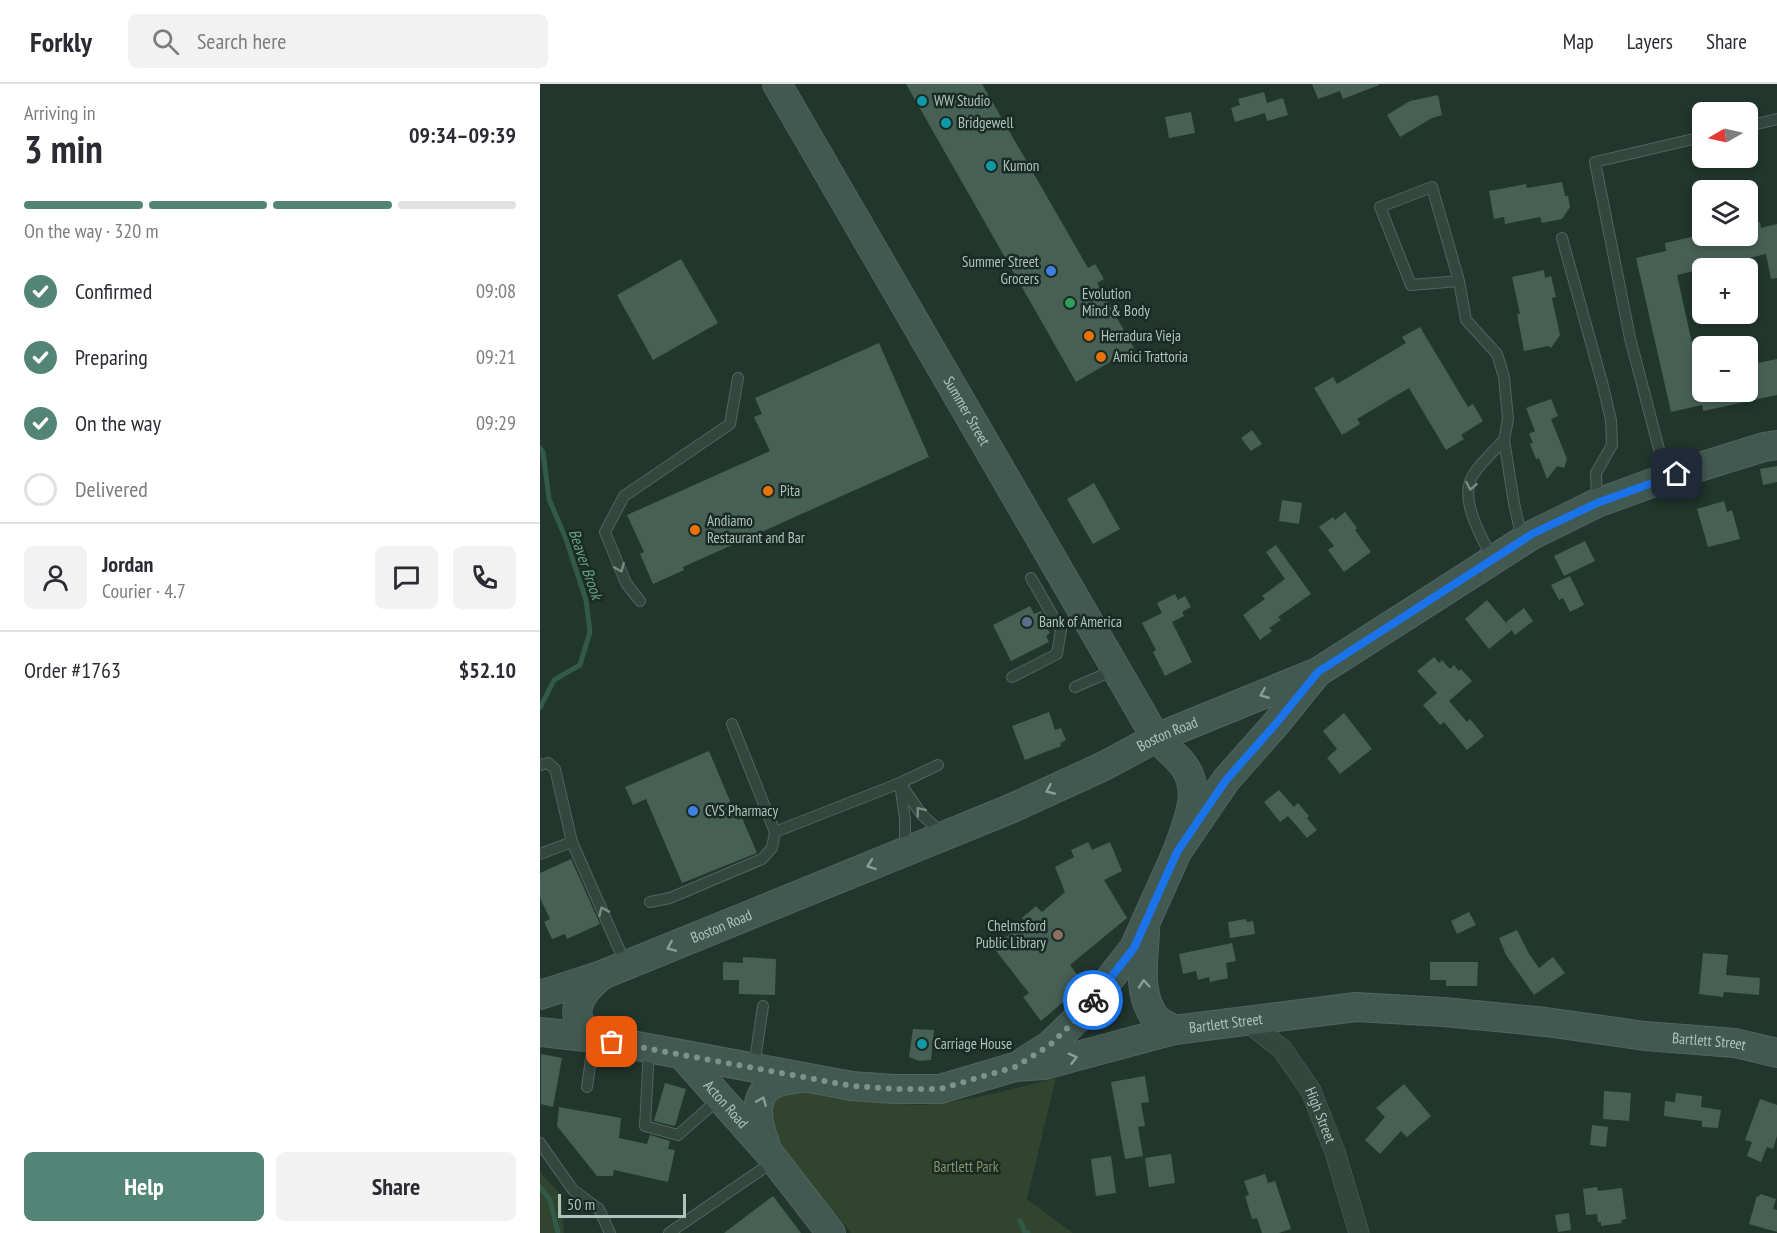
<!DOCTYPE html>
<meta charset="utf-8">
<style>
body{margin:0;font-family:"PT Sans Narrow",sans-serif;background:#f2f2f3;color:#2b2b33;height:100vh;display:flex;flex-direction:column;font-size:22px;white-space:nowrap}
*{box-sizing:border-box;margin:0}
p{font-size:20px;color:#7c7c81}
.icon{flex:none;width:33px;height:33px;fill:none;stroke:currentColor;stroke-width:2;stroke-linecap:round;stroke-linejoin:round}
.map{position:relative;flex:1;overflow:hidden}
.details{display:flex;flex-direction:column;background:#fff;width:540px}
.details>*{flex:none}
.needle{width:39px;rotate:261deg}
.buttons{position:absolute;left:1152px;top:18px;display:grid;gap:12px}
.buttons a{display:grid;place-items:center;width:66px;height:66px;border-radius:9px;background:#fff;box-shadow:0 3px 9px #0003;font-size:30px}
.scale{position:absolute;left:18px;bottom:15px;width:128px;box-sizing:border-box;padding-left:6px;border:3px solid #aec3bb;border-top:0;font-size:16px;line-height:21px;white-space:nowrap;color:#aec3bb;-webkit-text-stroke:4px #1a2b24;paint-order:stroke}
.pin{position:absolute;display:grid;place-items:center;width:51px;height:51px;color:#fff;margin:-26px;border-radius:12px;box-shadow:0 3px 9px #0006}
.courier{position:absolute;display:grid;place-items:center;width:60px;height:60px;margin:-30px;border:4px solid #1a73e8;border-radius:50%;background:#fff;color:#222;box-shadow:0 2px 8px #0007}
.head em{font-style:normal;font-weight:700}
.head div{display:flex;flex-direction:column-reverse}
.head{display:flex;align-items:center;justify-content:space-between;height:102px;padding:0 24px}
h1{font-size:39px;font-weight:700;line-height:45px}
.bar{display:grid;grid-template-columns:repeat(4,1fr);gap:9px 6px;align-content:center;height:72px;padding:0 24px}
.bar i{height:8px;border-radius:4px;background:#e1e1e2}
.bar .active{background:#538576}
.bar p{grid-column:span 4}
.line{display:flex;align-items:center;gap:15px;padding:0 24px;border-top:2px solid #e1e1e2}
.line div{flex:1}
.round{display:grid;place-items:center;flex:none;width:63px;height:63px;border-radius:9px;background:#f2f2f3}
ol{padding:0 24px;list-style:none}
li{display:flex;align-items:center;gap:18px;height:66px}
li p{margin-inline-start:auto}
li .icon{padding:6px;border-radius:50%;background:#538576;color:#fff;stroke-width:4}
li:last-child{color:#7c7c81}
li i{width:33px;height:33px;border:3px solid #e1e1e2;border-radius:50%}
.primary-button{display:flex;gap:12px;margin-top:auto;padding:12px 24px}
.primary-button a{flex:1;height:69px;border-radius:9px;background:#538576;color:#fff;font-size:24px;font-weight:700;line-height:69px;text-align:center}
.primary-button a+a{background:#f2f2f3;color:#2b2b33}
header{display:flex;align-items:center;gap:36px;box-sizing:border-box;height:84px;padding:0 30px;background:#fff;border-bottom:2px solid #e1e1e2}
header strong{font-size:28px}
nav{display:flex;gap:33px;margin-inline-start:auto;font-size:21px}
.search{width:420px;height:54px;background:#f2f2f3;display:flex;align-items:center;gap:15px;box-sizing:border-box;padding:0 21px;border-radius:9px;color:#7c7c81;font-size:22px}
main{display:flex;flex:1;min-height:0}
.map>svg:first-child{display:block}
.green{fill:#31442e}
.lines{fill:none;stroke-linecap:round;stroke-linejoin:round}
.stream{stroke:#325949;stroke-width:5}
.building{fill:#476055}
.lane-casing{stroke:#52645d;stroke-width:12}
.street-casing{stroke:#52645d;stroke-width:21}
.secondary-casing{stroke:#52645d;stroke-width:30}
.lane{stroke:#34473f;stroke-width:10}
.street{stroke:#34473f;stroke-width:20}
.secondary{stroke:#425951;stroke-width:28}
.oneway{stroke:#778b83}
.oneway2{stroke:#889e96}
.done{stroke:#7d9289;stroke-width:6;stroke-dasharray:0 10.8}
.route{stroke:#1a73e8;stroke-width:8}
.culture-dot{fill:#0f9aa8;stroke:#1a2b24;stroke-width:2}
.shop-dot{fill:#3f7fe0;stroke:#1a2b24;stroke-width:2}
.leisure-dot{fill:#2e9e5b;stroke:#1a2b24;stroke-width:2}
.food-dot{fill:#e8710a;stroke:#1a2b24;stroke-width:2}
.service-dot{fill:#5c6f8a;stroke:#1a2b24;stroke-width:2}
.education-dot{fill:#8d6e63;stroke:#1a2b24;stroke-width:2}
.labels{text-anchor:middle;stroke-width:5;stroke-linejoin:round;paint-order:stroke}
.poi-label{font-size:15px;fill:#aec3bb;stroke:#1a2b24;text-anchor:start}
.street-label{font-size:15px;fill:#aec3bb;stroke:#1a2b24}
.park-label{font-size:15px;fill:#899267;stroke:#1a2b24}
.water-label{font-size:16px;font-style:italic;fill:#68a189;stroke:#1a2b24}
</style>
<header>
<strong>Forkly</strong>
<div class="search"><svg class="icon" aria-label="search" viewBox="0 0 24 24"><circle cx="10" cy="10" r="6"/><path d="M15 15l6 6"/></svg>Search here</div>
<nav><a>Map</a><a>Layers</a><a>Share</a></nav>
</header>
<main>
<section class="details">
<div class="head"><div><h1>3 min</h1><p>Arriving in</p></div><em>09:34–09:39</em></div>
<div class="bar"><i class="active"></i><i class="active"></i><i class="active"></i><i></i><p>On the way · 320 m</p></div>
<ol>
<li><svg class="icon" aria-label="check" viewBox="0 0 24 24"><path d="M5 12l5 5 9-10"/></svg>Confirmed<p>09:08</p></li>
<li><svg class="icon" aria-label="check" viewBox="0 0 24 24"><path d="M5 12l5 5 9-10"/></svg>Preparing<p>09:21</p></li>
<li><svg class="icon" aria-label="check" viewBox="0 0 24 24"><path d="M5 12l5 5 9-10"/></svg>On the way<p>09:29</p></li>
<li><i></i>Delivered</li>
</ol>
<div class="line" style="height:108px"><a class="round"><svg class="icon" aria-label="person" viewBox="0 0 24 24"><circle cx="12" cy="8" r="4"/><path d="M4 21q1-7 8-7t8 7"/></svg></a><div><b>Jordan</b><p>Courier · 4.7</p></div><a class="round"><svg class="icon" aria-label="chat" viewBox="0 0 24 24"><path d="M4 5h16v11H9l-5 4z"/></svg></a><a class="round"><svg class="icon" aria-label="phone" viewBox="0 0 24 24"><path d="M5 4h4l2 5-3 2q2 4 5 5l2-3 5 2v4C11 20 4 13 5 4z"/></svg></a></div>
<div class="line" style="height:78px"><div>Order #1763</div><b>$52.10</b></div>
<div class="primary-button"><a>Help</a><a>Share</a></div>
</section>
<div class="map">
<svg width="1237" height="1149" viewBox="0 0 1237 1149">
<rect width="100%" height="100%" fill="#21362d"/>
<path class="green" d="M 516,994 L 487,1115 L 533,1149 L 311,1149 L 229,1047 L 229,1018 L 250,1004 L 343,1019 L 381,1021 L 411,1018 L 452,1010 Z
M 0,1088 L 21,1111 L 24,1149 L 0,1149 Z"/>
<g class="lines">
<path class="stream" d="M 0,364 L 3,368 L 9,415 L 26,455 L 46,516 L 50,548 L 40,581 L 14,596 L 0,624
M 0,1103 L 10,1116 L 18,1149
M 480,1137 L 485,1148 L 488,1149"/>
</g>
<path class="building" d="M 366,0 L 442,0 L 548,184 L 555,180 L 564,195 L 557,199 L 594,264 L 536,298 Z
M 772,0 L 839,0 L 839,1 L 803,15 L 800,7 L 778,15 Z
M 724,8 L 727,19 L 743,14 L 748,31 L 727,37 L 725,29 L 695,38 L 691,24 L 700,21 L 698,15 Z
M 898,11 L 902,31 L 892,34 L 860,53 L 847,31 L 870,17 Z
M 651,28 L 655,49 L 629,54 L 625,33 Z
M 1022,98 L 1025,112 L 1028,112 L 1030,123 L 1022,135 L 1002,139 L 1000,133 L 965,140 L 964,133 L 954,135 L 949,107 L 986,100 L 987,104 Z
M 1220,138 L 1221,144 L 1237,140 L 1237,194 L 1231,195 L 1226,170 L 1137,191 L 1159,291 L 1162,290 L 1162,308 L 1208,308 L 1208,281 L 1237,275 L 1237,311 L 1163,327 L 1162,321 L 1131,328 L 1096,174 L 1126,167 L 1125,159 L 1156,152 L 1208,152 L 1208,140 Z
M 141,175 L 178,239 L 113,276 L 77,211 Z
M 1004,186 L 1005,194 L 1011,192 L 1016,213 L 1012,214 L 1020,251 L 1011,264 L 1008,262 L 984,267 L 977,230 L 980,230 L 972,193 Z
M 880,243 L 928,323 L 933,320 L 943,337 L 921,351 L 924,355 L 906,366 L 869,304 L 817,335 L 820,340 L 802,351 L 774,304 L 793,293 L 797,300 L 866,259 L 862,253 Z
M 339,259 L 389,373 L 143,483 L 144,486 L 113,500 L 100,470 L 104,468 L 87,431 L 230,367 L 214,333 L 222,330 L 215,314 Z
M 1011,315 L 1018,332 L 1011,335 L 1027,375 L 1024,384 L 1017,382 L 1007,395 L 999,374 L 996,375 L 990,360 L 993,359 L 989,350 L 995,347 L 986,324 Z
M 712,346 L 722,360 L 711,367 L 701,354 Z
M 1237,382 L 1237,398 L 1223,401 L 1220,385 Z
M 554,399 L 580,445 L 553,460 L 527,415 Z
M 742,416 L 762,419 L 759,440 L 739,437 Z
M 1184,417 L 1187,428 L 1192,426 L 1200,455 L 1168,463 L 1157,425 Z
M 805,428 L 817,444 L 815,446 L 831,468 L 804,488 L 788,466 L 794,462 L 779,443 L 793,433 L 795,436 Z
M 1045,457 L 1055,477 L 1024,492 L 1014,472 Z
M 736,461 L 771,510 L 738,533 L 741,536 L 729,544 L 732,547 L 720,556 L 703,531 L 725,515 L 722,512 L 745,495 L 726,468 Z
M 1030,492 L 1044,521 L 1030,528 L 1023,514 L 1019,516 L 1011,501 Z
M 635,510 L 638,516 L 645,512 L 651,523 L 642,528 L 644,532 L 632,538 L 652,578 L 625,592 L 613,568 L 616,566 L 602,539 L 622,529 L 617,519 Z
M 947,516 L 972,546 L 949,565 L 925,535 Z
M 490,522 L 494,530 L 501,527 L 510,542 L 511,544 L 508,546 L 510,549 L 506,552 L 509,558 L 471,577 L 453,541 Z
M 984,524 L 993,537 L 975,551 L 966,538 Z
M 894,573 L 899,579 L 902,576 L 910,585 L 914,581 L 919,587 L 921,585 L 932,597 L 909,617 L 927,638 L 930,635 L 944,652 L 927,666 L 904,638 L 900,641 L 883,621 L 897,609 L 877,587 Z
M 509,628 L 515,646 L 521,644 L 526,656 L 520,659 L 521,662 L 485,676 L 472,642 Z
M 804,629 L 832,665 L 800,690 L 787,674 L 797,665 L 783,647 Z
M 169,667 L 198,736 L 202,734 L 217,769 L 142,799 L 106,715 L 93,721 L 85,703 Z
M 739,706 L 754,723 L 758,719 L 769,732 L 767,734 L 777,746 L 767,754 L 748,732 L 740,738 L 724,718 Z
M 548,758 L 552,766 L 570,758 L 582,787 L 564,796 L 587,834 L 530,881 L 544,900 L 501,937 L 483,913 L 489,909 L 453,863 L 486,838 L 482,834 L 496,822 L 502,828 L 525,808 L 515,783 L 534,773 L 531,766 Z
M 31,775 L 60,840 L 27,855 L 25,850 L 12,855 L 4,838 L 10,835 L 0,814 L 0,789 Z
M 929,828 L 936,841 L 917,850 L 911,837 Z
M 706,835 L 707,838 L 713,837 L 715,850 L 690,854 L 688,838 Z
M 977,846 L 989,870 L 999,884 L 1013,873 L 1025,889 L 994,911 L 966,871 L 959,854 Z
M 692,859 L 696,877 L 686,879 L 688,894 L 670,898 L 669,893 L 658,896 L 656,887 L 643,890 L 639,870 Z
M 1163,869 L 1188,871 L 1186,891 L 1220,894 L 1219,911 L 1184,908 L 1183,913 L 1159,910 Z
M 203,873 L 236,875 L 235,911 L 199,910 L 199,896 L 183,896 L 183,878 L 203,879 Z
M 890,878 L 938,878 L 937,902 L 906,902 L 906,896 L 890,896 Z
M 373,945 L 394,946 L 391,976 L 379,977 L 369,973 Z
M 1,970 L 22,974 L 13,1023 L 1,1020 Z
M 605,992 L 609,1018 L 601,1019 L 605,1042 L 598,1043 L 603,1072 L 585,1075 L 571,998 Z
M 125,999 L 146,1005 L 135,1042 L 114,1037 Z
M 864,1000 L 891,1032 L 867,1053 L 861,1047 L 840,1070 L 825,1056 L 845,1033 L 836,1024 Z
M 1064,1007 L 1091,1009 L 1089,1037 L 1063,1035 Z
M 1136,1009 L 1162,1012 L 1161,1023 L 1181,1026 L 1178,1044 L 1162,1043 L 1162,1037 L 1124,1032 L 1125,1017 L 1135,1018 Z
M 1220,1015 L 1237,1021 L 1237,1052 L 1233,1065 L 1227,1063 L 1221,1078 L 1207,1072 L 1212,1058 L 1205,1056 Z
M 19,1023 L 81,1034 L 79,1054 L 107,1060 L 110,1051 L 130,1057 L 128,1065 L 135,1066 L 128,1098 L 74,1086 L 73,1092 L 57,1092 L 17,1042 Z
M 1052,1041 L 1068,1043 L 1066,1063 L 1050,1061 Z
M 631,1070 L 635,1099 L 609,1103 L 605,1074 Z
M 571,1072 L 576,1109 L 556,1112 L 551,1075 Z
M 725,1090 L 728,1099 L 735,1097 L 751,1145 L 739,1149 L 722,1149 L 717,1134 L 712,1135 L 705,1112 L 709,1111 L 704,1097 Z
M 1057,1103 L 1058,1107 L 1082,1104 L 1086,1135 L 1081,1136 L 1082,1139 L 1061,1142 L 1061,1138 L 1058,1138 L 1057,1130 L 1046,1131 L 1043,1105 Z
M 1220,1110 L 1236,1115 L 1233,1125 L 1237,1126 L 1237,1148 L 1209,1140 L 1217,1112 L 1219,1113 Z
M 233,1112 L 261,1149 L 184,1149 Z
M 1029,1129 L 1031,1146 L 1018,1148 L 1015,1131 Z"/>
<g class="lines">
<g class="lane-casing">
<path id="lane" d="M 1208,42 L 1237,35
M 1022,154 L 1063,302 L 1071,336 L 1072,361 L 1056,389 L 1057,418
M 919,197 L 871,201 L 840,123 L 892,103 L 919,197 L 926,236 L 957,270 L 964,293 L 968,335 L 964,356 L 974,419 L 982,456
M 1126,392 L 1090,254 L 1055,78 L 1162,53
M 953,476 C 942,453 918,416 933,391 C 941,378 954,367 964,356
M 100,517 L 86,499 L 65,448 L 84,412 L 190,340 L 198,294
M 472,593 L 517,570 L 521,546 L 491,494
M 535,603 L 574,586
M 192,640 L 235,748 L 360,699 L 398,681
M 0,681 L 8,679 L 15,685 L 32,758 L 86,881
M 360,699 L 365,735 L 365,764
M 362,702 L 382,731 L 402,749
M 0,770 L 32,758
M 110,818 L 130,814 L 222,775 L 232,764 L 235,748
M 109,965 L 105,1042 L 138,1051 L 180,1014
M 214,983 L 223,922
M 47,1003 L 54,954
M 0,1059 L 33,1106 L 59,1125 L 70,1149
M 129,1149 L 234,1077"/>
</g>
<g class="street-casing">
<g id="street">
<path id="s1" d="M 705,936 L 742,965 L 771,1007 L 795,1068 L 819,1149"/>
</g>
</g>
<g class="secondary-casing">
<g id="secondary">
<path id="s2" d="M 237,0 L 616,654 C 624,662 633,669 640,677 C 665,704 647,738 637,768"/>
<path d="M 605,847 C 604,874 597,908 614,932 C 618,938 628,942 634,946"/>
<path id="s3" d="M 0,911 L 62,891 L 470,725 L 564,682 L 616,654 L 778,588 L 992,451 L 1057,419 L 1137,390 L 1224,363 L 1237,361"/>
<path id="s4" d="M 0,948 L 54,954 L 312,1002 L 354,1005 L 400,1005 L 475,983 L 504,981 L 634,946 L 816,923 L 904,928 L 1006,938 L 1105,952 L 1195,959 L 1237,969"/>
<path d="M 54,954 C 50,949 45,945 41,940 C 29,921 49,902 62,891"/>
<path id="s5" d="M 142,971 L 229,1069 L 291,1149"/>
<path d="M 482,979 L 510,961 L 542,930 L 594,864 L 637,768 L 686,696 L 734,642 L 776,590"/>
<path d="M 226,1062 C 218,1041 209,1009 238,998 C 245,996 254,995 262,994"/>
</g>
</g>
<use href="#lane" class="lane"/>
<use href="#street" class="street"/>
<use href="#secondary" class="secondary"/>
</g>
<defs><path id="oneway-chevron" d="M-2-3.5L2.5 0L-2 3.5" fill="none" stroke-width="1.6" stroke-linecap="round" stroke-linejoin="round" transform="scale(1.5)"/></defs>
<g class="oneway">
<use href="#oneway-chevron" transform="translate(931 402) rotate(101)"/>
<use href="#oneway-chevron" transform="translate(80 484) rotate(68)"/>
<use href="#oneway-chevron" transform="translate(380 727) rotate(-129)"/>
<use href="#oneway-chevron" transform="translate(63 827) rotate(-114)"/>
</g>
<g class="oneway2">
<use href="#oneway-chevron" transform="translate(724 610) rotate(158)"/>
<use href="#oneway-chevron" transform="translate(510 706) rotate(156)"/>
<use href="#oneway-chevron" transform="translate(331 781) rotate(160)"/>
<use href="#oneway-chevron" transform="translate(131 863) rotate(157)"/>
<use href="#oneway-chevron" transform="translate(604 900) rotate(-95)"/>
<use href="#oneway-chevron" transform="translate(533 974) rotate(-15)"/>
<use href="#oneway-chevron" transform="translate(222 1017) rotate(-67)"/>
</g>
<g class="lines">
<path class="done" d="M 72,958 L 312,1002 L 354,1005 L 400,1005 L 475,983 L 510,961 L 542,930 L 553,916"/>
<path class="route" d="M 553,916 L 594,864 L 637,768 L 686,696 L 734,642 L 778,588 L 992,450 L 1057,419 L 1137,390"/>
</g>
<g class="culture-dot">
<circle cx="382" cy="17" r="6"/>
<circle cx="406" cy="39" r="6"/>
<circle cx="451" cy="82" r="6"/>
<circle cx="382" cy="960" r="6"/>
</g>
<g class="shop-dot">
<circle cx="511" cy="187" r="6"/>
<circle cx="153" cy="727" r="6"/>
</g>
<circle class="leisure-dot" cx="530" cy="219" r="6"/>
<g class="food-dot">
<circle cx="549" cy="252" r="6"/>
<circle cx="561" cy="273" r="6"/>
<circle cx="228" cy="407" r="6"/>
<circle cx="155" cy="446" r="6"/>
</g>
<circle class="service-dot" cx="487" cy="538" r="6"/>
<circle class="education-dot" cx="518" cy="851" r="6"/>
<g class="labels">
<g class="poi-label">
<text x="394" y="22">WW Studio</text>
<text x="418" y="44">Bridgewell</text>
<text x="463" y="87">Kumon</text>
<text x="499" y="183" text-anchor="end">Summer Street<tspan x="499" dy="17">Grocers</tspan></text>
<text x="542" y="215">Evolution<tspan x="542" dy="17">Mind &amp; Body</tspan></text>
<text x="561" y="257">Herradura Vieja</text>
<text x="573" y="278">Amici Trattoria</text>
<text x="240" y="412">Pita</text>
<text x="167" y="442">Andiamo<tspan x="167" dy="17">Restaurant and Bar</tspan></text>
<text x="499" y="543">Bank of America</text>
<text x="165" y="732">CVS Pharmacy</text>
<text x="506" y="847" text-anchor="end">Chelmsford<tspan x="506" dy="17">Public Library</tspan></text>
<text x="394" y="965">Carriage House</text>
</g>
<g class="street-label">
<text dy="5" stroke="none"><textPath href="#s2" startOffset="378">Summer Street</textPath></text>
<text dy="5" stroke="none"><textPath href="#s3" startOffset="680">Boston Road</textPath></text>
<text dy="5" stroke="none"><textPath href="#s3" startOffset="194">Boston Road</textPath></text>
<text dy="5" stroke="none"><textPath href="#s4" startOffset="699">Bartlett Street</textPath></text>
<text dy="5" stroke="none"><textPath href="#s4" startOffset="1185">Bartlett Street</textPath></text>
<text dy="5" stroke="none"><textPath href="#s5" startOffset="66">Acton Road</textPath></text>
<text dy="5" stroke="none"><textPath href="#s1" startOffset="124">High Street</textPath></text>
</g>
<g class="park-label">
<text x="426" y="1088">Bartlett Park</text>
</g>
<g class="water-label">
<text transform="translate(46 480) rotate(71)" y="6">Beaver Brook</text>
</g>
</g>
</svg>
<div class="buttons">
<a><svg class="needle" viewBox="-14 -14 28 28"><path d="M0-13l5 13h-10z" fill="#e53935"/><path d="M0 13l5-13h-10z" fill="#7c7c81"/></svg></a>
<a><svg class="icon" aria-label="layers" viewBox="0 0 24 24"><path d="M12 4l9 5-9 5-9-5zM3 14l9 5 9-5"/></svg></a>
<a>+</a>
<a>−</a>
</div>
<div class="scale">50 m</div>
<div class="pin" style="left:72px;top:958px;background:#ea580c"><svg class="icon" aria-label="bag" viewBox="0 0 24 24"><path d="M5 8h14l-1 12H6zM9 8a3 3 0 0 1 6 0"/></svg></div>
<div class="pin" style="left:1137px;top:390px;background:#1f2937"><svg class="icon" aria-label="home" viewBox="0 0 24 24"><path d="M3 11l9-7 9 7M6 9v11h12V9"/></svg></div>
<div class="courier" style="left:553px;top:916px"><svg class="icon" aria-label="bike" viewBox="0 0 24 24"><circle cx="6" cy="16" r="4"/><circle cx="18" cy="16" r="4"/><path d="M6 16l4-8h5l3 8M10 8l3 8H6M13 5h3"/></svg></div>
</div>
</main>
